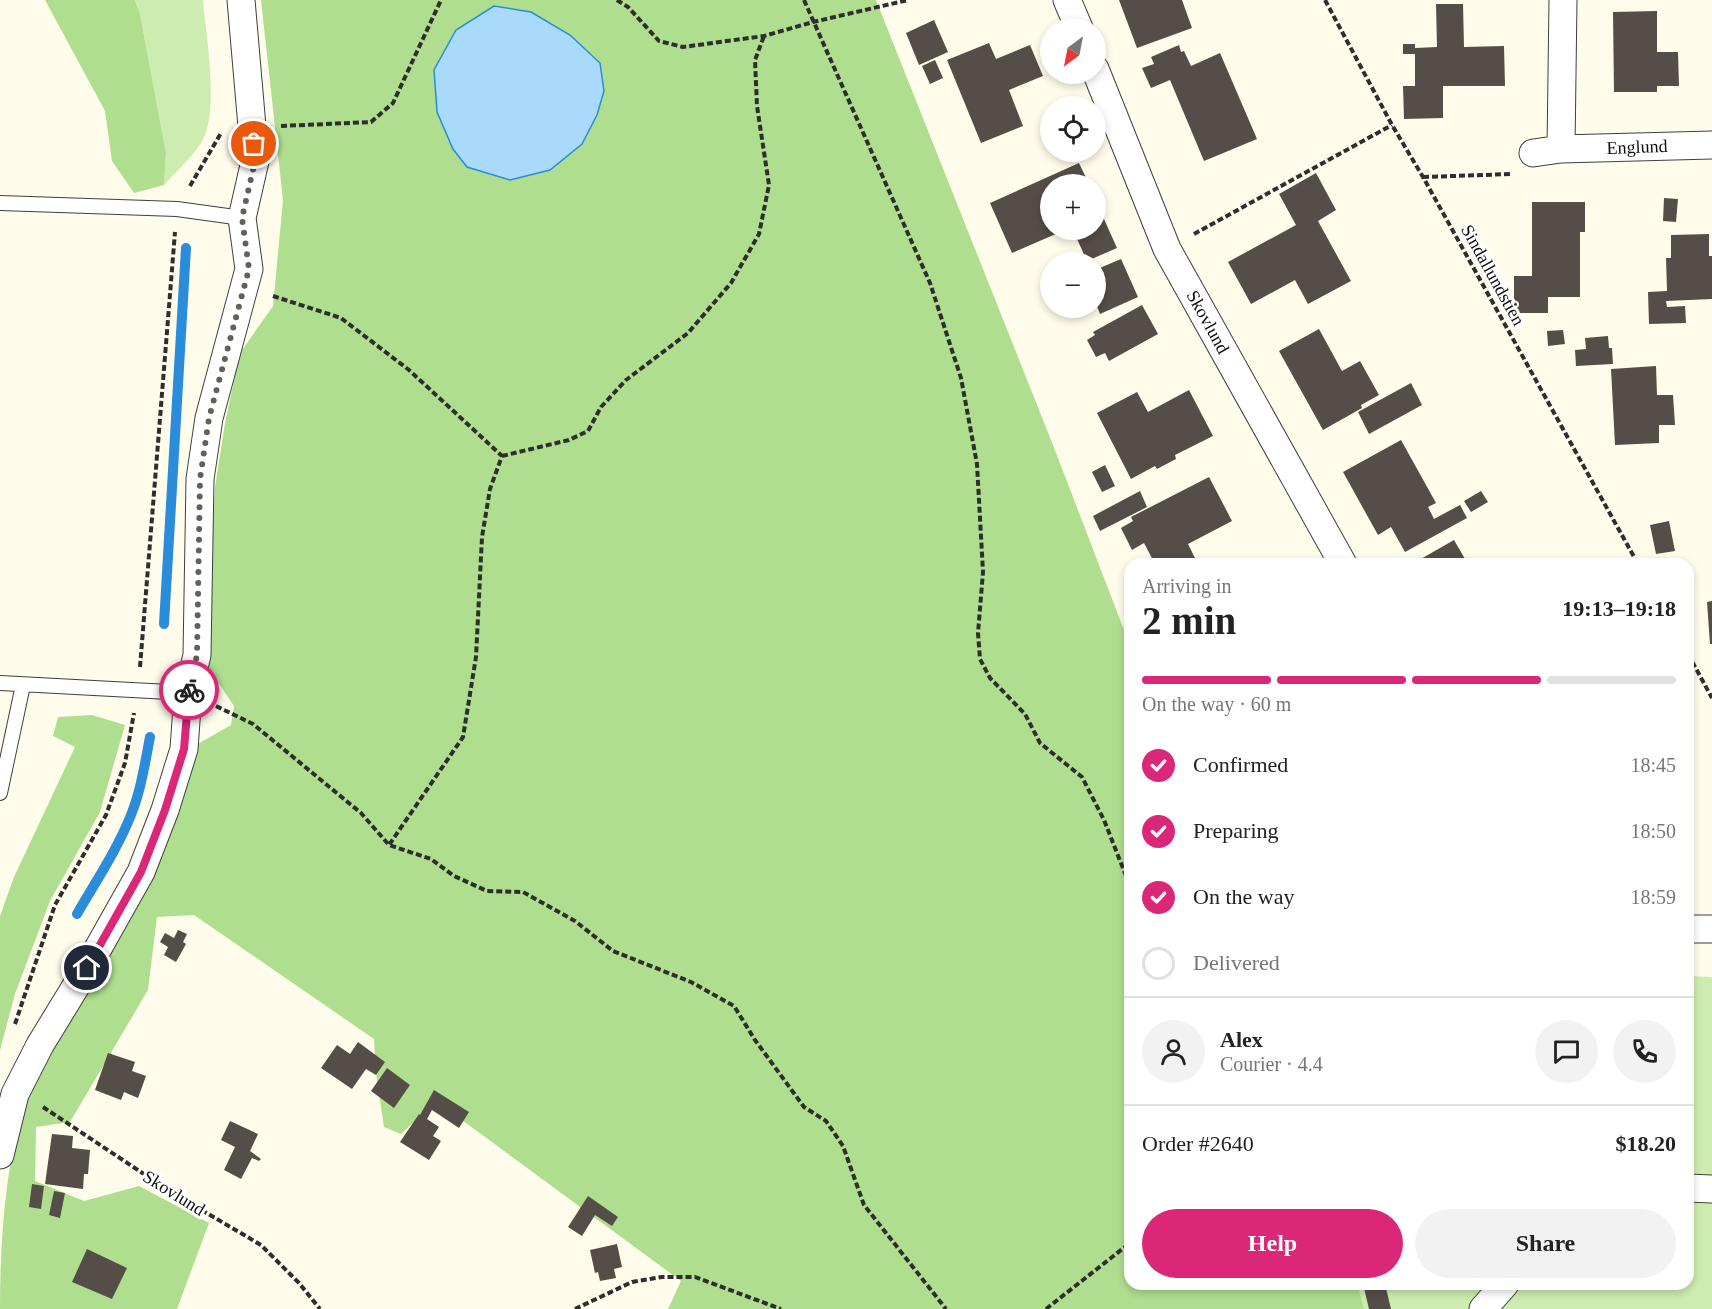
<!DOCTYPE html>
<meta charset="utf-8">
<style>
body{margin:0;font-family:"Times New Roman",serif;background:#f2f2f2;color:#222;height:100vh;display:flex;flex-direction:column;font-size:22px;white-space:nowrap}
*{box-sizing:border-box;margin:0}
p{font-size:20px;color:#767676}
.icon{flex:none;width:33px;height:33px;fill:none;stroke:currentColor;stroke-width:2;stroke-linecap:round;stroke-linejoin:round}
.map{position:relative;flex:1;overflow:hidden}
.drawer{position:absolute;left:1124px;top:558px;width:570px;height:732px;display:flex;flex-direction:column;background:#fff;border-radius:18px;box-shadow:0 3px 9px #0003}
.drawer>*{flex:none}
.needle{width:39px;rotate:212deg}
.fabs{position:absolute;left:1040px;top:18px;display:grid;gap:12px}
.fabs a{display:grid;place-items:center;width:66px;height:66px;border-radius:50%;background:#fff;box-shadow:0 3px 9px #0003;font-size:30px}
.pin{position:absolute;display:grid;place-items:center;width:51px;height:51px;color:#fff;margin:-26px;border:3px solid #fff;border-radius:50%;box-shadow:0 2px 6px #0007}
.courier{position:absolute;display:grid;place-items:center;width:60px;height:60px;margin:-30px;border:4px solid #db2777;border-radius:50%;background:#fff;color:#222;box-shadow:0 2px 8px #0007}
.head em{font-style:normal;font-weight:700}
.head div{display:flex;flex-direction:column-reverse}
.head{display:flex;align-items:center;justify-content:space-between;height:102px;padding:0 18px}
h1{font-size:39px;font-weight:700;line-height:45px}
.bar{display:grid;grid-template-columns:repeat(4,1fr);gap:9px 6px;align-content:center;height:72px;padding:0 18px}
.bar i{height:8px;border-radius:4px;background:#e0e0e0}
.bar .selected{background:#db2777}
.bar p{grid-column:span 4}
.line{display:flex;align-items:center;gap:15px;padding:0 18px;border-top:2px solid #e0e0e0}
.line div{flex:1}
.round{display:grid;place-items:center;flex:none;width:63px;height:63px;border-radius:32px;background:#f2f2f2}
ol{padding:0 18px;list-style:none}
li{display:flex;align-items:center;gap:18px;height:66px}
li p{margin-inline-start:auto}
li .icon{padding:6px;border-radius:50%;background:#db2777;color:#fff;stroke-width:4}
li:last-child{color:#767676}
li i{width:33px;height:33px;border:3px solid #e0e0e0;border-radius:50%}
.action{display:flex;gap:12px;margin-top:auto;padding:12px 18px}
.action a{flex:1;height:69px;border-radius:36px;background:#db2777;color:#fff;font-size:24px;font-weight:700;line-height:69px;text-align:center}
.action a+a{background:#f2f2f2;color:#222}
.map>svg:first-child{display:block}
.green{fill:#cdedb0}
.forest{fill:#afdf8e}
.water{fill:#a9dafc;stroke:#2a8cda;stroke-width:1.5}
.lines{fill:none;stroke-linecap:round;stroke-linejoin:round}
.stream{stroke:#2a8cda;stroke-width:10}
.building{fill:#554d47}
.service-casing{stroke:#3f3f3f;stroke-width:16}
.minor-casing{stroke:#3f3f3f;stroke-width:29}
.path{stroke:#2e2e2e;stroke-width:4;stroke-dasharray:6 3;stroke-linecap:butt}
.service{stroke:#fff;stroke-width:14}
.minor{stroke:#fff;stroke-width:27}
.done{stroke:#61605a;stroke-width:6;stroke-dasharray:0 10.8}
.route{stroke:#db2777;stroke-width:8}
.labels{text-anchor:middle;stroke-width:6;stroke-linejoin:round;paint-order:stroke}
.street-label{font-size:18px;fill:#0c0c0c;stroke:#fff}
</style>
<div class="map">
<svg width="1712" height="1309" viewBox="0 0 1712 1309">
<rect width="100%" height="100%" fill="#fffceb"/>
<path class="green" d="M 135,0 L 203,0 C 206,35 220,115 201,143 C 191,158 176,172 164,185 L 166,153 L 140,14 Z
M 1688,976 L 1712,977 L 1712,1309 L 1088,1309 L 1130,1284 L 1688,1284 Z"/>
<path class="forest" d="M 45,0 L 135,0 L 140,14 L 166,153 L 164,185 L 134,193 L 112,161 L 105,111 Z
M 261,0 L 876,0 L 1053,445 L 1129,643 L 1130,1284 L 1357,1284 L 1364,1309 L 668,1309 L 681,1281 L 436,1101 L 401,1134 L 384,1127 L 376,1074 L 374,1039 L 194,915 L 157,917 L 148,990 L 70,1122 L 36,1127 L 35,1181 L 84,1201 L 139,1186 L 209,1223 L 177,1309 L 0,1309 C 0,1236 6,1160 27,1090 L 150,875 L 177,816 L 196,745 L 231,725 L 234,706 L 205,663 L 215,487 L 225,423 L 240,353 L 273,306 L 283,200 Z
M 92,715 L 125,725 L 100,812 L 50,901 L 15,994 L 0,1050 L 0,916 L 14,877 L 75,747 L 53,736 L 58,717 Z"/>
<path class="water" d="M 494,6 L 531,12 L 570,35 L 600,63 L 604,91 L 597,115 L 582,144 L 550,170 L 510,180 L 467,167 L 453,149 L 437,112 L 434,70 L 456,30 Z"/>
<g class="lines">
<path class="stream" d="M 164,624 L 186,248
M 77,914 C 96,881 117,850 131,815 C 141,790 145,763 150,737"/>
</g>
<path class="building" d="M 1119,0 L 1182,0 L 1192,28 L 1137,48 Z
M 1436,4 L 1463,4 L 1464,47 L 1504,46 L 1505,86 L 1443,86 L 1443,118 L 1404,119 L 1403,86 L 1415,86 L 1415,54 L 1403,54 L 1403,44 L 1415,44 L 1415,48 L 1437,47 Z
M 1657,11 L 1657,52 L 1678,52 L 1679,86 L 1657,86 L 1657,92 L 1614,92 L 1613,12 Z
M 934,20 L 948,52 L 919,65 L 906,33 Z
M 989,43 L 996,59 L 1030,45 L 1043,76 L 1009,90 L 1023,126 L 981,143 L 947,60 Z
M 1179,45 L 1181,52 L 1184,51 L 1191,66 L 1220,53 L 1257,139 L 1204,161 L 1170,80 L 1151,88 L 1142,68 L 1154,64 L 1151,57 Z
M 935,60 L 943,78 L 930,84 L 922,66 Z
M 1079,163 L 1089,184 L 1050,184 L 1050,230 L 1065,230 L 1012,253 L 990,203 Z
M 1316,173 L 1336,210 L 1318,221 L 1351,281 L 1308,304 L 1295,280 L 1251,304 L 1228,262 L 1296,225 L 1279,194 Z
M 1664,198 L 1678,199 L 1676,222 L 1663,221 Z
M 1095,199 L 1117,248 L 1087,261 L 1073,230 L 1095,230 Z
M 1532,202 L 1585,202 L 1585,232 L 1580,232 L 1580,297 L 1548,297 L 1548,313 L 1514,313 L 1514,276 L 1532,276 Z
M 1709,234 L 1709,256 L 1712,256 L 1712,299 L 1666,301 L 1667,307 L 1685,306 L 1686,323 L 1649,324 L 1648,292 L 1667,291 L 1666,258 L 1671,258 L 1671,235 Z
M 1121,259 L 1138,297 L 1100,314 L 1095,301 L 1095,270 Z
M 1142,305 L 1158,334 L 1109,361 L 1105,353 L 1096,357 L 1087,340 L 1095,335 L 1093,332 Z
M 1319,329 L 1342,371 L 1360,361 L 1379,395 L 1361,405 L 1362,408 L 1323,430 L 1279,351 Z
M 1563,330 L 1565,344 L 1548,346 L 1547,331 Z
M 1608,336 L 1609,348 L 1612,348 L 1613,364 L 1576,366 L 1575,350 L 1586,349 L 1585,338 Z
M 1656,366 L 1657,395 L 1673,395 L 1675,425 L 1659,425 L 1659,443 L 1615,445 L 1611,369 Z
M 1411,383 L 1422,405 L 1369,434 L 1358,412 Z
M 1189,390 L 1213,436 L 1175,455 L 1176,459 L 1157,469 L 1155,466 L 1131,479 L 1097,413 L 1137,392 L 1148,412 Z
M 1401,440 L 1436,503 L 1428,507 L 1434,519 L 1460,505 L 1467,518 L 1405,552 L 1391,527 L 1378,535 L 1343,472 Z
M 1105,465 L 1115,486 L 1102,492 L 1092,472 Z
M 1209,477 L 1232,521 L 1188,544 L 1198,564 L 1155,564 L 1144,543 L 1132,550 L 1121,528 L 1133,521 L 1131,517 Z
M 1140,491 L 1147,507 L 1100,531 L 1093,516 Z
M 1481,491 L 1488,502 L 1471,512 L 1464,501 Z
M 1669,521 L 1675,551 L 1656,554 L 1650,525 Z
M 1454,540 L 1468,564 L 1412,564 Z
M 1712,601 L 1712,644 L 1710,644 L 1707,602 Z
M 178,930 L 187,934 L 183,942 L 186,944 L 176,962 L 164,955 L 168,947 L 160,942 L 165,933 L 174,938 Z
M 358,1042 L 385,1062 L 376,1075 L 366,1069 L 352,1089 L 321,1068 L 337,1045 L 350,1054 Z
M 108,1053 L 135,1062 L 132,1071 L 146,1076 L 138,1098 L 124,1092 L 121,1100 L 95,1090 Z
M 387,1068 L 410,1085 L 394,1108 L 371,1091 Z
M 434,1090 L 469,1112 L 459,1128 L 432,1110 L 427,1119 L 439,1127 L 433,1136 L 441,1141 L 429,1160 L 400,1142 L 419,1114 L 420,1115 Z
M 230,1121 L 258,1134 L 250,1151 L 261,1159 L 259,1161 L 252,1158 L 241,1179 L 224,1170 L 235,1147 L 221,1140 Z
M 52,1134 L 73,1136 L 72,1148 L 90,1150 L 88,1174 L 84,1174 L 83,1189 L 45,1184 Z
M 32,1184 L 44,1186 L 41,1209 L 29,1207 Z
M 54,1191 L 65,1193 L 60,1218 L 49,1215 Z
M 588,1196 L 618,1217 L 612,1226 L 595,1215 L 582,1236 L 568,1227 Z
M 617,1244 L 622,1267 L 614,1269 L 616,1278 L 600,1281 L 598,1272 L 595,1273 L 590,1250 Z
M 87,1249 L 127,1268 L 112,1299 L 72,1282 Z
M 1363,1284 L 1385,1284 L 1391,1309 L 1369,1309 Z"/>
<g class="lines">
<g class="service-casing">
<path id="service" d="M 0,203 L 177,209 L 242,218
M 0,683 L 188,693
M 0,793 L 23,685"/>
</g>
<g class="minor-casing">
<path id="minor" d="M 1067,0 L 1079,28
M 1095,69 L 1167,249 L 1343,564
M 1561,149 L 1563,0
M 1533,153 L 1561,149 L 1712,145
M 1688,929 L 1712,929
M 0,1155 L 15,1094 L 40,1045 L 87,968 L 141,872 L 165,810 L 184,749 L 188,693 L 197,655 L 200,479 L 209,418 L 249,269 L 242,218 L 255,161 L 241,0
M 1688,1188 L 1712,1189
M 1483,1309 L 1505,1284"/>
</g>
<path class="path" d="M 617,0 L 628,7 L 659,41 L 683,47 L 764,36 L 813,22 L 908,0
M 804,0 L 930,283 L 961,378 L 977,464 L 983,572 L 978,633 L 980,659 L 990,678 L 1025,714 L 1040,743 L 1082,777 L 1104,820 L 1130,886
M 1325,0 L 1392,125 L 1423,177 L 1638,564
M 281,126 L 371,122 L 393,103 L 441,0
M 1423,177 L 1512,174
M 190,186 L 221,133
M 1194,234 L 1392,125
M 273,296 L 341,318 L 409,370 L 502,456 L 490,489 L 482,537 L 476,657 L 463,737 L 389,845
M 502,456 L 569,440 L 588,431 L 601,407 L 626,380 L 688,333 L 731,283 L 759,234 L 769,185 L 757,106 L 755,60 L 764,36
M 1688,654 L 1712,698
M 140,667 L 175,232
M 216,706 L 253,724 L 361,813 L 389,845 L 431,859 L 454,876 L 487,891 L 523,892 L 575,921 L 613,951 L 691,982 L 734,1006 L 755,1040 L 804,1107 L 826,1121 L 843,1146 L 864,1205 L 946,1309
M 15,1024 L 55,905 L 106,815 L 125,763 L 134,713
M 43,1107 L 171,1192 L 261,1245 L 299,1283 L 320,1309
M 575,1309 L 632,1282 L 662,1277 L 695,1277 L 781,1309
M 1046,1309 L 1130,1243"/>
<use href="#service" class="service"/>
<use href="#minor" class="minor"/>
</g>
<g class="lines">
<path class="done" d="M 189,690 L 197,655 L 200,479 L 209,418 L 249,269 L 242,218 L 255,161 L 254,144"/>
<path class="route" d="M 87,968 L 141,872 L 165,810 L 184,749 L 189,690"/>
</g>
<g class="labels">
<g class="street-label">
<text transform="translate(1637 147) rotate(-2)" y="6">Englund</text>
<text transform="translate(1493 275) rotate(61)" y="6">Sindallundstien</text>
<text transform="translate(1208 322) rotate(61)" y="6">Skovlund</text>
<text transform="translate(174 1193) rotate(32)" y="6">Skovlund</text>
</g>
</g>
</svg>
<div class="fabs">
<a><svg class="needle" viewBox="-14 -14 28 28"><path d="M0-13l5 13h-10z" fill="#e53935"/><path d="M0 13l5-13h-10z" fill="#767676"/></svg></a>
<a><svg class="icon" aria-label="locate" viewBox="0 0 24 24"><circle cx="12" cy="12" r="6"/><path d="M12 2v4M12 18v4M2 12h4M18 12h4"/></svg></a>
<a>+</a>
<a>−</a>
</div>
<div class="pin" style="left:254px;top:144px;background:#ea580c"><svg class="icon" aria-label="bag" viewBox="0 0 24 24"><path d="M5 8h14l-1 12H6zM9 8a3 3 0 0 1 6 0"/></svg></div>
<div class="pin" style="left:87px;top:968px;background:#1f2937"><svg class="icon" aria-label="home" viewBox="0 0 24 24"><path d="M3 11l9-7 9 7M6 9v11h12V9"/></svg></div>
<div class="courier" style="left:189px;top:690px"><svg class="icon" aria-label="bike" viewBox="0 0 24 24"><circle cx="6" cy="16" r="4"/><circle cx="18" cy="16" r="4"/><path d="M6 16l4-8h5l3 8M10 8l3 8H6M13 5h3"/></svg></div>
<section class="drawer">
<div class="head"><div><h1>2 min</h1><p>Arriving in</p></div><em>19:13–19:18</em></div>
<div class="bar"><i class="selected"></i><i class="selected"></i><i class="selected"></i><i></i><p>On the way · 60 m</p></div>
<ol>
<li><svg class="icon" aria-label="check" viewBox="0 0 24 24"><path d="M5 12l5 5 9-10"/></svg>Confirmed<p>18:45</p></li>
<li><svg class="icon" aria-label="check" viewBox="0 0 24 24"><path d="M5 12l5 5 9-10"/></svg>Preparing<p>18:50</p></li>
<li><svg class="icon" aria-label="check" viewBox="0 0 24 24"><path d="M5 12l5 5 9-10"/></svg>On the way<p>18:59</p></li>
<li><i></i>Delivered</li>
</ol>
<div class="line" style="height:108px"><a class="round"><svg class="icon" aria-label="person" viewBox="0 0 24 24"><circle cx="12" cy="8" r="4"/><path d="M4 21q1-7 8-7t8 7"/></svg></a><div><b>Alex</b><p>Courier · 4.4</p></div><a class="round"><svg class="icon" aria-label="chat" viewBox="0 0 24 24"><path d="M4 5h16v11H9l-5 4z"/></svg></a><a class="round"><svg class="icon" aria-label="phone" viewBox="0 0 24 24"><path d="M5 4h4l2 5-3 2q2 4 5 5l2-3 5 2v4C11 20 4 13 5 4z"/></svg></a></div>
<div class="line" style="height:78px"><div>Order #2640</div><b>$18.20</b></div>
<div class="action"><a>Help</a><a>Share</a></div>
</section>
</div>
